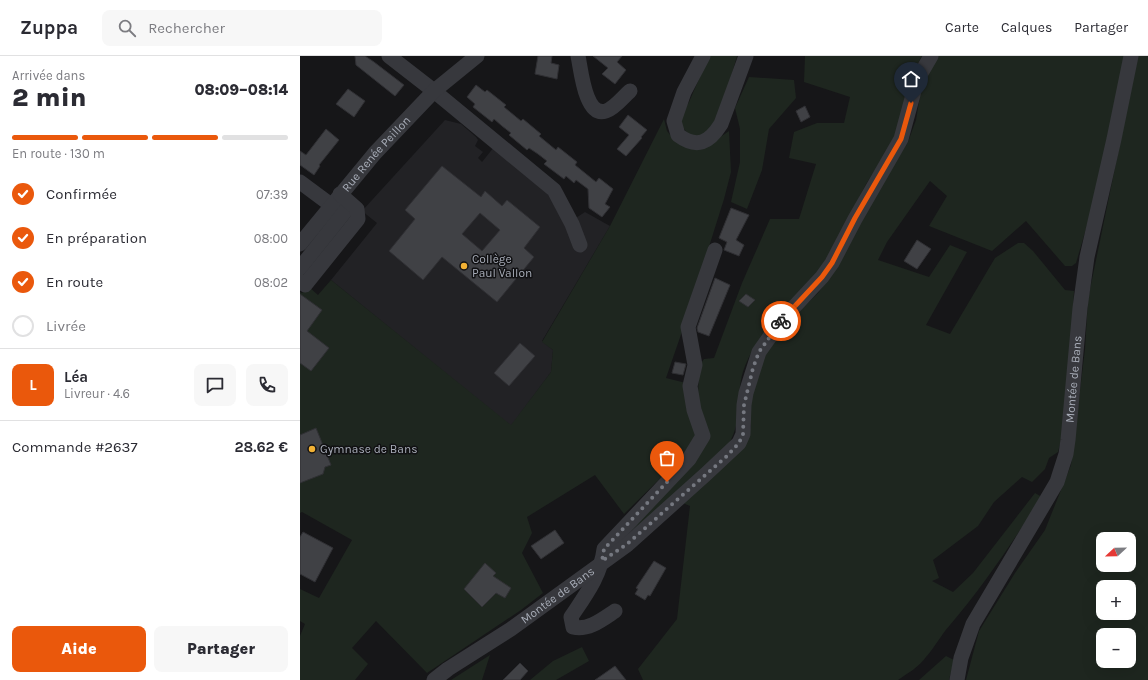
<!DOCTYPE html>
<html lang="fr">
<meta charset="utf-8">
<style>
body{margin:0;font-family:Karla,sans-serif;background:#f7f7f7;color:#2b2b33;height:100vh;display:flex;flex-direction:column;font-size:15px;white-space:nowrap}
*{box-sizing:border-box;margin:0}
p{font-size:13px;color:#7c7c81}
.icon{flex:none;width:22px;height:22px;fill:none;stroke:currentColor;stroke-width:2;stroke-linecap:round;stroke-linejoin:round}
.map{position:relative;flex:1;overflow:hidden}
.details{display:flex;flex-direction:column;background:#fff;width:300px}
.details>*{flex:none}
.needle{width:26px;rotate:248deg}
.buttons{position:absolute;left:796px;top:476px;display:grid;gap:8px}
.buttons a{display:grid;place-items:center;width:40px;height:40px;border-radius:8px;background:#fff;box-shadow:0 4px 16px #0002;font-size:20px}
.pin{position:absolute;display:grid;place-items:center;width:34px;height:34px;color:#fff;margin:-41px -17px;border-radius:50% 50% 50% 0;rotate:-45deg;box-shadow:0 0 4px #0007}
.pin .icon{rotate:45deg}
.courier{position:absolute;display:grid;place-items:center;width:40px;height:40px;margin:-20px;border:3px solid #ea580c;border-radius:50%;background:#fff;color:#222;box-shadow:0 1px 5px #0007}
.headline em{font-style:normal;font-weight:800}
.headline div{display:flex;flex-direction:column-reverse}
.headline{display:flex;align-items:center;justify-content:space-between;height:68px;padding:0 12px}
h1{font-size:26px;font-weight:800;line-height:30px}
.bar{display:grid;grid-template-columns:repeat(4,1fr);gap:6px 4px;align-content:center;height:48px;padding:0 12px}
.bar i{height:5px;border-radius:3px;background:#e1e1e2}
.bar .active{background:#ea580c}
.bar p{grid-column:span 4}
.line{display:flex;align-items:center;gap:10px;padding:0 12px;border-top:1px solid #e1e1e2}
.line div{flex:1}
.round{display:grid;place-items:center;flex:none;width:42px;height:42px;border-radius:8px;background:#f7f7f7}
ol{padding:0 12px;list-style:none}
li{display:flex;align-items:center;gap:12px;height:44px}
li p{margin-inline-start:auto}
li .icon{padding:4px;border-radius:50%;background:#ea580c;color:#fff;stroke-width:4}
li:last-child{color:#7c7c81}
li i{width:22px;height:22px;border:2px solid #e1e1e2;border-radius:50%}
.primary-button{display:flex;gap:8px;margin-top:auto;padding:8px 12px}
.primary-button a{flex:1;height:46px;border-radius:8px;background:#ea580c;color:#fff;font-size:16px;font-weight:800;line-height:46px;text-align:center}
.primary-button a+a{background:#f7f7f7;color:#2b2b33}
header{display:flex;align-items:center;gap:24px;box-sizing:border-box;height:56px;padding:0 20px;background:#fff;border-bottom:1px solid #e1e1e2}
header strong{font-size:19px}
nav{display:flex;gap:22px;margin-inline-start:auto;font-size:14px}
.search{width:280px;height:36px;background:#f7f7f7;display:flex;align-items:center;gap:10px;box-sizing:border-box;padding:0 14px;border-radius:8px;color:#7c7c81;font-size:15px}
main{display:flex;flex:1;min-height:0}
.map>svg:first-child{display:block}
.built{fill:#222225}
.green{fill:#1e261f;fill-rule:evenodd}
.building{fill:#404145;stroke:#303034;fill-rule:evenodd}
.lines{fill:none;stroke-linecap:round;stroke-linejoin:round}
.minor{stroke:#37383d;stroke-width:15}
.done{stroke:#757880;stroke-width:4;stroke-dasharray:0 7.2}
.route{stroke:#ea580c;stroke-width:5}
.poi-dot{fill:#f2b134;stroke:#111113;stroke-width:1.5}
.labels{text-anchor:middle;stroke-width:3;stroke-linejoin:round;paint-order:stroke}
.street-label{font-size:12px;fill:#a8adb8;stroke:#111113}
.poi-label{font-size:12px;fill:#a8adb8;stroke:#111113;text-anchor:start}
</style>
<header>
<strong>Zuppa</strong>
<div class="search"><svg class="icon" aria-label="search" viewBox="0 0 24 24"><circle cx="10" cy="10" r="6"/><path d="M15 15l6 6"/></svg>Rechercher</div>
<nav><a>Carte</a><a>Calques</a><a>Partager</a></nav>
</header>
<main>
<section class="details">
<div class="headline"><div><h1>2 min</h1><p>Arrivée dans</p></div><em>08:09–08:14</em></div>
<div class="bar"><i class="active"></i><i class="active"></i><i class="active"></i><i></i><p>En route · 130 m</p></div>
<ol>
<li><svg class="icon" aria-label="check" viewBox="0 0 24 24"><path d="M5 12l5 5 9-10"/></svg>Confirmée<p>07:39</p></li>
<li><svg class="icon" aria-label="check" viewBox="0 0 24 24"><path d="M5 12l5 5 9-10"/></svg>En préparation<p>08:00</p></li>
<li><svg class="icon" aria-label="check" viewBox="0 0 24 24"><path d="M5 12l5 5 9-10"/></svg>En route<p>08:02</p></li>
<li><i></i>Livrée</li>
</ol>
<div class="line" style="height:72px"><b class="round" style="background:#ea580c;color:#fff">L</b><div><b>Léa</b><p>Livreur · 4.6</p></div><a class="round"><svg class="icon" aria-label="chat" viewBox="0 0 24 24"><path d="M4 5h16v11H9l-5 4z"/></svg></a><a class="round"><svg class="icon" aria-label="phone" viewBox="0 0 24 24"><path d="M5 4h4l2 5-3 2q2 4 5 5l2-3 5 2v4C11 20 4 13 5 4z"/></svg></a></div>
<div class="line" style="height:52px"><div>Commande #2637</div><b>28.62 €</b></div>
<div class="primary-button"><a>Aide</a><a>Partager</a></div>
</section>
<div class="map">
<svg width="848" height="624" viewBox="0 0 848 624">
<rect width="100%" height="100%" fill="#161618"/>
<path class="built" d="M 145,64 L 161,68 L 176,81 L 178,84 L 175,90 L 183,96 L 178,102 L 182,106 L 194,91 L 245,133 L 265,169 L 285,156 L 310,170 L 242,285 L 253,294 L 251,316 L 211,370 L 31,224 L 77,167 L 62,155 Z"/>
<path class="green" d="M 409,0 L 437,0 C 433,14 418,69 408,76 C 405,78 400,79 396,81 L 388,78 L 381,69 L 381,58 L 389,46 Z
M 505,0 L 622,0 C 616,11 610,21 607,33 C 603,47 602,68 596,80 C 587,98 574,114 564,132 C 551,156 541,182 526,205 C 502,242 461,269 445,310 C 434,337 445,362 428,389 L 335,475 L 330,472 L 402,394 L 398,341 L 399,310 L 404,303 L 414,302 L 442,227 L 470,163 L 499,163 L 516,108 L 489,102 L 494,76 L 517,67 L 544,67 L 550,41 L 504,26 Z
M 635,0 L 825,0 L 793,149 L 776,207 L 772,210 L 765,210 L 726,165 L 692,195 L 629,170 L 647,140 L 630,125 L 587,186 L 578,204 L 629,221 L 650,189 L 667,196 L 626,269 L 650,278 L 695,202 L 718,187 L 724,187 L 733,195 L 765,234 L 774,235 L 772,272 L 762,380 L 758,396 L 749,402 L 745,413 L 732,426 L 722,421 L 694,446 L 678,470 L 633,504 L 639,522 L 632,525 L 653,536 L 673,517 L 735,437 L 742,441 C 713,485 684,529 650,569 C 641,579 635,591 626,601 C 619,611 608,617 598,624 L 343,624 L 338,613 L 377,563 L 390,450 L 383,447 L 446,385 L 451,370 L 449,346 L 465,298 L 479,275 L 518,237 L 534,215 L 570,146 L 608,86 L 616,64 L 620,40 Z
M 838,0 L 848,0 L 848,624 L 666,624 L 679,575 L 715,517 L 745,474 L 771,409 L 785,293 L 788,243 ZM 803,483 L 829,483 L 829,509 L 803,509 ZM 803,531 L 829,531 L 829,557 L 803,557 ZM 803,579 L 829,579 L 829,605 L 803,605 Z
M 449,21 L 494,24 L 496,42 L 469,73 L 462,114 L 447,153 L 431,146 L 440,106 L 440,73 L 435,52 Z
M 364,63 L 367,75 L 376,86 L 406,91 L 429,75 L 431,116 L 424,143 L 386,264 L 366,322 L 386,327 L 396,373 L 395,384 L 387,396 L 324,458 L 295,419 L 227,461 L 232,477 L 222,497 L 243,537 L 221,554 L 127,617 L 76,565 L 52,592 L 68,608 L 55,624 L 0,624 L 0,580 L 5,568 L 0,565 L 0,533 L 19,542 L 52,484 L 2,456 L 0,457 L 0,236 L 2,237 L 8,230 L 18,239 L 31,224 L 211,369 L 251,316 L 253,294 L 242,286 L 310,170 Z
M 282,591 L 289,605 L 256,624 L 230,624 L 253,605 Z
M 190,599 L 182,624 L 151,624 Z
M 646,600 L 654,604 L 649,624 L 619,624 Z"/>
<path class="building" d="M 55,0 L 65,0 L 74,6 L 104,29 L 95,40 L 56,9 Z
M 238,0 L 252,0 L 251,7 L 259,9 L 257,23 L 235,18 Z
M 293,0 L 322,0 L 317,6 L 326,14 L 315,28 L 302,18 L 308,12 Z
M 176,29 L 185,36 L 187,34 L 206,49 L 204,51 L 221,65 L 223,63 L 241,78 L 239,80 L 256,94 L 258,91 L 277,106 L 275,109 L 296,126 L 299,122 L 313,133 L 305,148 L 310,151 L 302,161 L 289,152 L 288,133 L 276,124 L 274,127 L 266,120 L 264,123 L 244,108 L 247,105 L 238,98 L 229,92 L 227,94 L 209,79 L 211,77 L 202,70 L 194,63 L 192,66 L 173,51 L 175,48 L 167,41 Z
M 48,33 L 65,45 L 54,61 L 36,48 Z
M 505,50 L 510,61 L 501,66 L 496,55 Z
M 328,59 L 347,74 L 341,81 L 342,82 L 326,100 L 317,93 L 329,79 L 319,71 Z
M 26,73 L 39,84 L 19,109 L 20,110 L 14,119 L 0,109 L 0,95 L 6,99 Z
M 142,110 L 181,141 L 185,135 L 202,150 L 207,144 L 240,171 L 224,192 L 234,201 L 197,246 L 142,201 L 123,224 L 89,195 L 115,163 L 105,154 ZM 180,157 L 200,174 L 182,195 L 162,178 Z
M 431,152 L 449,159 L 436,184 L 444,189 L 439,200 L 424,194 L 427,186 L 419,182 Z
M 617,184 L 631,193 L 617,213 L 604,205 Z
M 415,222 L 430,229 L 409,280 L 398,276 L 397,272 Z
M 0,238 L 22,254 L 7,275 L 29,292 L 11,315 L 0,307 Z
M 446,238 L 455,244 L 448,251 L 439,245 Z
M 220,287 L 235,300 L 209,330 L 194,317 Z
M 375,306 L 386,308 L 383,319 L 372,317 Z
M 16,372 L 31,409 L 25,411 L 23,418 L 0,427 L 0,379 Z
M 255,474 L 264,487 L 241,503 L 231,490 Z
M 3,476 L 33,492 L 15,526 L 0,518 L 0,481 Z
M 354,505 L 366,512 L 350,540 L 348,539 L 345,544 L 335,538 L 338,533 L 336,532 Z
M 185,507 L 196,517 L 193,520 L 211,532 L 205,542 L 196,537 L 182,551 L 164,533 Z
M 220,607 L 228,615 L 220,624 L 203,624 Z
M 315,610 L 326,624 L 295,624 Z"/>
<g class="lines">
<g class="minor">
<path d="M 89,0 L 134,35 L 254,134 L 272,168 L 280,189"/>
<path d="M 278,0 C 281,13 285,62 306,55 C 315,52 323,41 330,35"/>
<path d="M 403,0 L 384,36 L 374,65 L 378,79 C 397,93 409,87 421,68 L 446,0"/>
<path d="M 0,126 L 31,149"/>
<path id="s1" d="M 0,188 L 75,97 L 134,35 L 177,0"/>
<path d="M 0,212 L 51,148"/>
<path d="M 0,225 L 5,229 L 58,163 L 57,153 L 40,138"/>
<path d="M 315,555 C 303,563 288,575 273,571 L 271,561 C 285,540 301,519 304,493 L 389,403 L 403,380 L 394,354 L 390,330 L 395,309 L 388,271 L 415,194"/>
<path id="s2" d="M 134,624 L 148,613 L 211,573 L 327,489 L 406,418 L 439,387 L 443,378 L 444,349 L 446,337 L 459,296 L 481,265 L 522,221 L 532,207 L 555,163 L 601,83 L 617,24 L 631,0"/>
<path id="s3" d="M 657,624 L 661,602 L 673,568 L 747,443 L 757,426 L 766,398 L 768,384 L 780,252 L 787,201 L 814,83 L 831,0"/>
</g>
</g>
<g class="lines">
<path class="done" d="M 367,426 L 304,493 L 302,505 L 327,488 L 360,459 L 427,400 L 439,387 L 443,378 L 444,349 L 453,312 L 459,296 L 481,265"/>
<path class="route" d="M 481,265 L 522,221 L 532,207 L 555,162 L 601,83 L 611,47"/>
</g>
<g class="poi-dot">
<circle cx="164" cy="210" r="4"/>
<circle cx="12" cy="393" r="4"/>
</g>
<g class="labels">
<g class="street-label">
<text dy="4" stroke="none"><textPath href="#s1" startOffset="118">Rue Renée Peillon</textPath></text>
<text dy="4" stroke="none"><textPath href="#s3" startOffset="328">Montée de Bans</textPath></text>
<text dy="4" stroke="none"><textPath href="#s2" startOffset="150">Montée de Bans</textPath></text>
</g>
<g class="poi-label">
<text x="172" y="207">Collège<tspan x="172" dy="14">Paul Vallon</tspan></text>
<text x="20" y="397">Gymnase de Bans</text>
</g>
</g>
</svg>
<div class="buttons">
<a><svg class="needle" viewBox="-14 -14 28 28"><path d="M0-13l5 13h-10z" fill="#e53935"/><path d="M0 13l5-13h-10z" fill="#7c7c81"/></svg></a>
<a>+</a>
<a>−</a>
</div>
<div class="pin" style="left:367px;top:426px;background:#ea580c"><svg class="icon" aria-label="bag" viewBox="0 0 24 24"><path d="M5 8h14l-1 12H6zM9 8a3 3 0 0 1 6 0"/></svg></div>
<div class="pin" style="left:611px;top:47px;background:#1f2937"><svg class="icon" aria-label="home" viewBox="0 0 24 24"><path d="M3 11l9-7 9 7M6 9v11h12V9"/></svg></div>
<div class="courier" style="left:481px;top:265px"><svg class="icon" aria-label="bike" viewBox="0 0 24 24"><circle cx="6" cy="16" r="4"/><circle cx="18" cy="16" r="4"/><path d="M6 16l4-8h5l3 8M10 8l3 8H6M13 5h3"/></svg></div>
</div>
</main>
